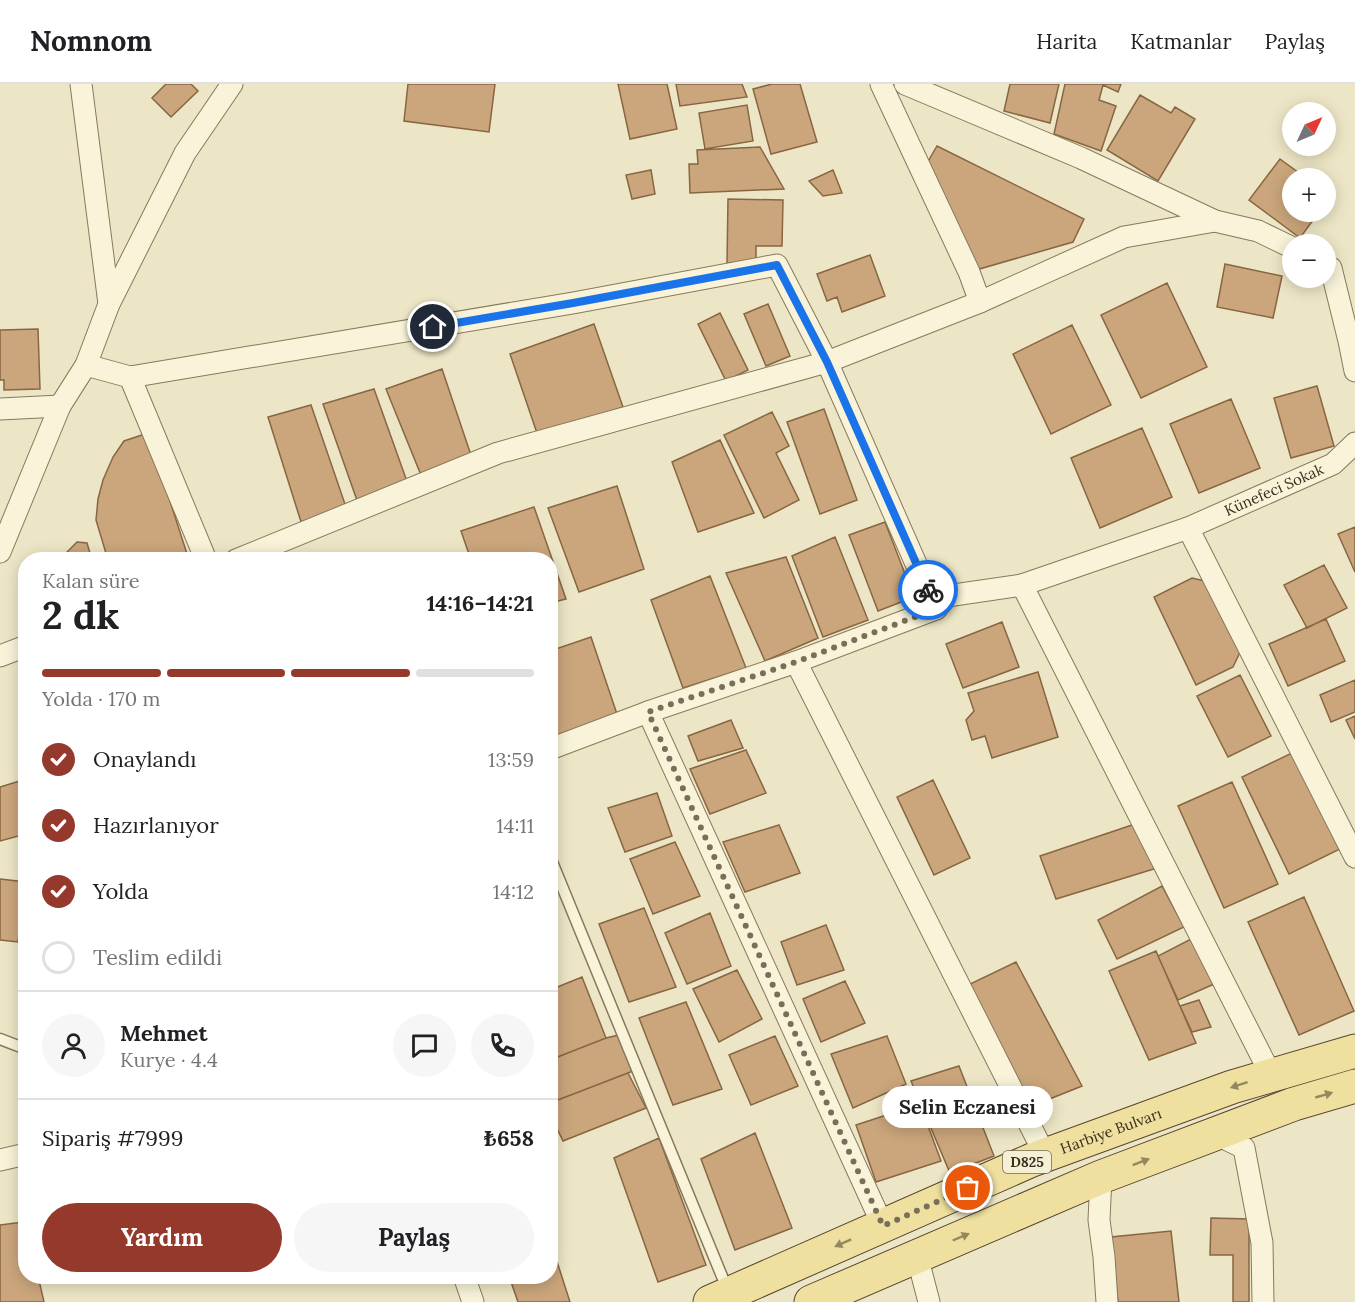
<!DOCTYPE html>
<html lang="tr">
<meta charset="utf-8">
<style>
body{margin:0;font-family:Lora,serif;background:#f6f6f6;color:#202124;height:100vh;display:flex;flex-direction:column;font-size:22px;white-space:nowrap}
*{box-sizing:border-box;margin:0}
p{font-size:20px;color:#757577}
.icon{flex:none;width:33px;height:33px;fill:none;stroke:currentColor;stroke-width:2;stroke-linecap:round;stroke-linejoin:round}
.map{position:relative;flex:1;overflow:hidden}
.drawer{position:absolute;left:18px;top:468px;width:540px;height:732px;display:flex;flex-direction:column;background:#fff;border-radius:24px;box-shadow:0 3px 15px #0003}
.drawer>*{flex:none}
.needle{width:39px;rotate:46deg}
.fabs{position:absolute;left:1282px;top:18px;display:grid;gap:12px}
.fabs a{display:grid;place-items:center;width:54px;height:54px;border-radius:50%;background:#fff;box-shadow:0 3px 15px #0003;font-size:30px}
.pin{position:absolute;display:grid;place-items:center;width:51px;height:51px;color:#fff;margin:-26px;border:3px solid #fff;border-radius:50%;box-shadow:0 2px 6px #0007}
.courier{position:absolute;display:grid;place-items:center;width:60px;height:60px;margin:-30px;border:4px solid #1a73e8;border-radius:50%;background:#fff;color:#222;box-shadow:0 2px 8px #0007}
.bubble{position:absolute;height:42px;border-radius:21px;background:#fff;box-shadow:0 3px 15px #0003;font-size:20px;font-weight:700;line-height:42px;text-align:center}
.head em{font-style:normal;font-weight:700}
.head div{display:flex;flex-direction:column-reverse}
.head{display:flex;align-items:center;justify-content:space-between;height:102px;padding:0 24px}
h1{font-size:39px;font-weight:700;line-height:45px}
.bar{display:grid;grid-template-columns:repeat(4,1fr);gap:9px 6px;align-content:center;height:72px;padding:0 24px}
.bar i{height:8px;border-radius:4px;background:#e0e0e0}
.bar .on{background:#96392d}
.bar p{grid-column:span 4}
.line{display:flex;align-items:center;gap:15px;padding:0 24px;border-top:2px solid #e0e0e0}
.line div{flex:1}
.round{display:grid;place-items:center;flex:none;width:63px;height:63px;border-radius:32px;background:#f6f6f6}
ol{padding:0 24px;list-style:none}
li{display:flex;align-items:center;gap:18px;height:66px}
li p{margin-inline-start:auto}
li .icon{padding:6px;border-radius:50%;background:#96392d;color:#fff;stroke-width:4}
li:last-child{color:#757577}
li i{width:33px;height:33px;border:3px solid #e0e0e0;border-radius:50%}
.primary-button{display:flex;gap:12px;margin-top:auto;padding:12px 24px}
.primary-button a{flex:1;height:69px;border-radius:36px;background:#96392d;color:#fff;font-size:24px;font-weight:700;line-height:69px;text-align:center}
.primary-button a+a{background:#f6f6f6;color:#202124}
header{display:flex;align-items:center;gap:36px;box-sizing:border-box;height:84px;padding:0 30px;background:#fff;border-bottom:2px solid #e0e0e0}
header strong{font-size:28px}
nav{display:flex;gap:33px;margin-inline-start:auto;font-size:21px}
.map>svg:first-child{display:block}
.building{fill:#cba67c;stroke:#876642;stroke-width:1.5}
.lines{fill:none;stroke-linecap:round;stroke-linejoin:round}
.lane-casing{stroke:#88795c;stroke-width:13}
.street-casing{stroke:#88795c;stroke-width:23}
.primary-casing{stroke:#564630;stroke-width:35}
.lane{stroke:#f8f3d9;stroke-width:10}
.street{stroke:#f8f3d9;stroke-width:21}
.primary{stroke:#efe09f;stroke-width:33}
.oneway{fill:#94885f}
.done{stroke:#786f59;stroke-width:6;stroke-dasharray:0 10.8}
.route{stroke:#1a73e8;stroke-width:8}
.labels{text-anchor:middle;stroke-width:5;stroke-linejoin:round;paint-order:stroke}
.shield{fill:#f5f0d5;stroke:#716956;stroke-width:1.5}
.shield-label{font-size:14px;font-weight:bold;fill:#392f1f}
.street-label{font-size:15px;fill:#392f1f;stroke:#f5f0d5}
</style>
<header>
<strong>Nomnom</strong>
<nav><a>Harita</a><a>Katmanlar</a><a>Paylaş</a></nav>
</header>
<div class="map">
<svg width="1355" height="1218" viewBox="0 0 1355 1218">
<rect width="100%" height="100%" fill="#ede6c6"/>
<path class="building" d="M 166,0 L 191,0 L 198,7 L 171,33 L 152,14 Z
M 408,0 L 495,0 L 489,48 L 404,37 Z
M 618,0 L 667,0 L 677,45 L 630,55 Z
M 676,0 L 742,0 L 747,13 L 680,22 Z
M 772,0 L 800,0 L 817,58 L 771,70 L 753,5 Z
M 1010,0 L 1059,0 L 1050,39 L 1004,27 Z
M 1065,0 L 1121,0 L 1118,8 L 1103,1 L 1099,16 L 1116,22 L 1101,67 L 1054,50 Z
M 1140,11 L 1171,29 L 1175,23 L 1195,35 L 1158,97 L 1107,66 Z
M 747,21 L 753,57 L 705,65 L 699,29 Z
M 937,62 L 1084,135 L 1073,158 L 969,188 L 922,88 Z
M 760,63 L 784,105 L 690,109 L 689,80 L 698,80 L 697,66 Z
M 1280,75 L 1306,94 L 1293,94 L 1293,128 L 1319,128 L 1300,154 L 1249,116 Z
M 651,86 L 655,110 L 632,115 L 626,91 Z
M 833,86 L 842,109 L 823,112 L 809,97 Z
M 728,115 L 783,116 L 782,162 L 756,162 L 756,180 L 727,179 Z
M 870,171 L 885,212 L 842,228 L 837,213 L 827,217 L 817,190 Z
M 1225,180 L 1282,192 L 1273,234 L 1217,223 Z
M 1167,199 L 1207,283 L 1141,314 L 1101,231 Z
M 768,220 L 790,272 L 766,282 L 744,230 Z
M 720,229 L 748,286 L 726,297 L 698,240 Z
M 594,240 L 623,323 L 538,352 L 510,270 Z
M 1072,241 L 1111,321 L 1051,350 L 1013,270 Z
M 38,245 L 40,305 L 4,306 L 4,296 L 0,296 L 0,246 Z
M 442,285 L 473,377 L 423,396 L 386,305 Z
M 1317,302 L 1334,362 L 1291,374 L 1274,314 Z
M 374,305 L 409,403 L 359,422 L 323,320 Z
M 1231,315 L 1260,384 L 1199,409 L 1170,340 Z
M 311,321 L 346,423 L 302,441 L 268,333 Z
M 824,325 L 857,416 L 820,430 L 787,338 Z
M 772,328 L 789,362 L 776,369 L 799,416 L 764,434 L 724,351 Z
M 1142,344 L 1172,413 L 1100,444 L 1071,374 Z
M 148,349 L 189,476 L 108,476 L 96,436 L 98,415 L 103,396 L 113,373 L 124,357 Z
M 720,356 L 754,429 L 698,448 L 672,378 Z
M 617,402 L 644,485 L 579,508 L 548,424 Z
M 534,423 L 566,515 L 550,519 L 550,476 L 471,476 L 461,447 Z
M 885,438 L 914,513 L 878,527 L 849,451 Z
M 1355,443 L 1355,488 L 1338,450 Z
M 835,453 L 868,536 L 823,553 L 792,472 Z
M 77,458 L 87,459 L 92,476 L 64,476 L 65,470 Z
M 786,473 L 818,554 L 765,577 L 726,489 Z
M 1324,481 L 1347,524 L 1307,544 L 1284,501 Z
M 710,492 L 746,584 L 683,604 L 651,516 Z
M 1192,494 L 1217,500 L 1243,562 L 1233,583 L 1196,601 L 1154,513 Z
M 1326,535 L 1345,577 L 1288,602 L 1269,560 Z
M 1002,538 L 1019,583 L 963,604 L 946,560 Z
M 591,553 L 619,636 L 559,658 L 550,633 L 550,567 Z
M 1038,588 L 1058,653 L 992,674 L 985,652 L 972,656 L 966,636 L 974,627 L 968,609 Z
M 1240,591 L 1271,652 L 1228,673 L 1197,612 Z
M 1355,596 L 1355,628 L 1331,638 L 1320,611 Z
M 1355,632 L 1355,655 L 1346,636 Z
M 731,636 L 743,664 L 698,677 L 688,652 Z
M 746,666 L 766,709 L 710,730 L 690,685 Z
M 1294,668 L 1340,765 L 1289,790 L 1242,693 Z
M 26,695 L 26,750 L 0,757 L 0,703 Z
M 933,696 L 970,774 L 934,791 L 897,713 Z
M 1232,698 L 1278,800 L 1224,824 L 1178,722 Z
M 657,709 L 672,752 L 625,768 L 608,724 Z
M 1138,739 L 1157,784 L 1056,815 L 1040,772 Z
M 779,741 L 800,789 L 745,808 L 723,758 Z
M 675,758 L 700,812 L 653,830 L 630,775 Z
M 0,795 L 26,798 L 18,858 L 0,856 Z
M 1162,802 L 1184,843 L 1117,875 L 1098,836 Z
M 1304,813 L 1354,927 L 1299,951 L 1248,838 Z
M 644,824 L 676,903 L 629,918 L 599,840 Z
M 710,829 L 731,882 L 687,900 L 665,849 Z
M 826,841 L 844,886 L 797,901 L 781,858 Z
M 1193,854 L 1214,900 L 1178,916 L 1158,872 Z
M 1156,867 L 1196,959 L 1149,976 L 1109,887 Z
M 1016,878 L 1082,1002 L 1027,1024 L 968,901 Z
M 737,886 L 762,935 L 719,958 L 693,905 Z
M 582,893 L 606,954 L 550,976 L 550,906 Z
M 845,897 L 865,939 L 821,958 L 803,915 Z
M 1199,916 L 1211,943 L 1192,948 L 1180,922 Z
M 686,918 L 722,1005 L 673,1021 L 639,934 Z
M 619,951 L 633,987 L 550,1019 L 550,976 L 606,954 Z
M 775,952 L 798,1002 L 751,1021 L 729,971 Z
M 887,952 L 906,1000 L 853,1024 L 831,970 Z
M 959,982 L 994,1072 L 950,1089 L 911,997 Z
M 628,989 L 646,1024 L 563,1057 L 550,1030 L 550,1019 Z
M 920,1020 L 941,1077 L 876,1098 L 856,1041 Z
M 755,1049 L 792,1144 L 735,1166 L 701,1075 Z
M 659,1054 L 706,1181 L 658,1198 L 614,1074 Z
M 1211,1134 L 1249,1135 L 1249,1218 L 1233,1218 L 1233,1171 L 1210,1171 Z
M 23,1138 L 26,1148 L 26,1192 L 38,1192 L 44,1218 L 0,1218 L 0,1141 Z
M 1171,1147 L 1179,1218 L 1118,1218 L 1111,1153 Z
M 550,1162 L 552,1162 L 570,1218 L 518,1218 L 509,1192 L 550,1192 Z"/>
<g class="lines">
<g class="lane-casing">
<path id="lane" d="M 550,773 L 728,1207
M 0,955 L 26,965"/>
</g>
<g class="street-casing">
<g id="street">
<path d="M 81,0 L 109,220"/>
<path d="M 881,0 L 969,188 L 980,218"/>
<path d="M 905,0 L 1081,74 L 1215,137 L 1258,147 L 1293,164"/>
<path d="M 1331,184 L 1349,257 L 1355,287"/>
<path d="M 86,281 L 130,293 L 573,219 L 777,181 L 827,278 L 936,525"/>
<path d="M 130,293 L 206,476"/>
<path d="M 0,325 L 60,322"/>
<path id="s1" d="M 1188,444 L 1333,380 L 1355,359"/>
<path d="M 0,468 L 60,322 L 86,281 L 109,220 L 185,69 L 232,0"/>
<path d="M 236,476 L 498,369 L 827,278 L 980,218 L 1124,153 L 1215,137"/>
<path d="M 1022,501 L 1271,991"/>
<path d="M 0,572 L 26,562"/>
<path d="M 796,578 L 1045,1071"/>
<path d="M 648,628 L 883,1142"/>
<path d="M 550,665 L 648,628 L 796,578 L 936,525 L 947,512 L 1022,501 L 1188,444 L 1355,773"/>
<path d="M 1215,1050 L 1244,1064 L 1262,1159 L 1263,1218"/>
<path d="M 0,1076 L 26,1070"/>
<path d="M 1101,1093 L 1099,1136 L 1104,1173 L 1107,1218"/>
<path d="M 917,1172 L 929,1218"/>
<path d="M 464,1192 L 473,1218"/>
</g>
</g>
<g class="primary-casing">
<g id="primary">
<path id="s2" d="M 710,1218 L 1032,1076 L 1232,1003 L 1355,967"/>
<path d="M 811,1218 L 1101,1093 L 1294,1020 L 1355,1002"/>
</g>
</g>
<use href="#lane" class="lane"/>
<use href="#street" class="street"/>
<use href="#primary" class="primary"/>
</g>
<defs><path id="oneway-solid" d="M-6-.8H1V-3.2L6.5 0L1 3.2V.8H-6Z" transform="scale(1.5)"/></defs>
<g class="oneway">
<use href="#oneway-solid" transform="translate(1239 1001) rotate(162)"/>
<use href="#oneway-solid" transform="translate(1324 1011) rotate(-16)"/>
<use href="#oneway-solid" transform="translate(1141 1078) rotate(-21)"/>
<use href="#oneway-solid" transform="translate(961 1153) rotate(-23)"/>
<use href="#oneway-solid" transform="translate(843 1159) rotate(156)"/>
</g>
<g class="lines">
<path class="done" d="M 928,506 L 936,525 L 796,578 L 648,628 L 883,1142 L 968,1104"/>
<path class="route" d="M 433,243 L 573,219 L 777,181 L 827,278 L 928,506"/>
</g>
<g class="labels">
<rect class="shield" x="1003" y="1067" width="48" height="22" rx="4.5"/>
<g class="shield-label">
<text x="1027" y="1083">D825</text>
</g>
<g class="street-label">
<text dy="5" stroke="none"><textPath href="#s1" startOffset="94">Künefeci Sokak</textPath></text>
<text dy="5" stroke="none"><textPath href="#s2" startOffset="436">Harbiye Bulvarı</textPath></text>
</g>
</g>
</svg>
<div class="fabs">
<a><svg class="needle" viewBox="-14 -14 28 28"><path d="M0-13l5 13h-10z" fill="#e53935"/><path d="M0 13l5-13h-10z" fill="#757577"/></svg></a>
<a>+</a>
<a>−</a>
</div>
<div class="pin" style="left:968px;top:1104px;background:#ea580c"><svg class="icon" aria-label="bag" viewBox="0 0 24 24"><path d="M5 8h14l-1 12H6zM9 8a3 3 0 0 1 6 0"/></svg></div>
<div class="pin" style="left:433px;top:243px;background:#1f2937"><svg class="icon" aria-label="home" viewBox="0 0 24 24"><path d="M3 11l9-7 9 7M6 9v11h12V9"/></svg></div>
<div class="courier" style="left:928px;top:506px"><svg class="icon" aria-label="bike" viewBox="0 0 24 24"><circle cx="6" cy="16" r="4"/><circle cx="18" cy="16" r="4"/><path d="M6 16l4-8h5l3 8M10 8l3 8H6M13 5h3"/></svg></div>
<div class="bubble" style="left:882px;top:1002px;width:171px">Selin Eczanesi</div>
<section class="drawer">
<div class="head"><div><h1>2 dk</h1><p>Kalan süre</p></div><em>14:16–14:21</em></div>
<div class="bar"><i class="on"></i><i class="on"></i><i class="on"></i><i></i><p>Yolda · 170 m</p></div>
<ol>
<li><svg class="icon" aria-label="check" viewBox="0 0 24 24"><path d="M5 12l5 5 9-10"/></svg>Onaylandı<p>13:59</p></li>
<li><svg class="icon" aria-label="check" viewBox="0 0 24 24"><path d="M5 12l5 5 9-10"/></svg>Hazırlanıyor<p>14:11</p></li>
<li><svg class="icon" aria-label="check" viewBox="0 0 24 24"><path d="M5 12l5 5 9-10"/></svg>Yolda<p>14:12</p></li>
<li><i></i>Teslim edildi</li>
</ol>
<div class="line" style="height:108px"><a class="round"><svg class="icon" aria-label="person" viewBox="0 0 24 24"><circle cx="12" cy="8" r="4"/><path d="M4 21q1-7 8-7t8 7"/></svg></a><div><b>Mehmet</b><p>Kurye · 4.4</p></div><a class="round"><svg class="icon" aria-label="chat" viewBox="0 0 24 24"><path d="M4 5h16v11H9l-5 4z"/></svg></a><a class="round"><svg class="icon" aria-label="phone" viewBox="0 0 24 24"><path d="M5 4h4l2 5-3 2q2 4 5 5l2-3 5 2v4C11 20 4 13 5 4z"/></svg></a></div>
<div class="line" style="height:78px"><div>Sipariş #7999</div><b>₺658</b></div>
<div class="primary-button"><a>Yardım</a><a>Paylaş</a></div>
</section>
</div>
